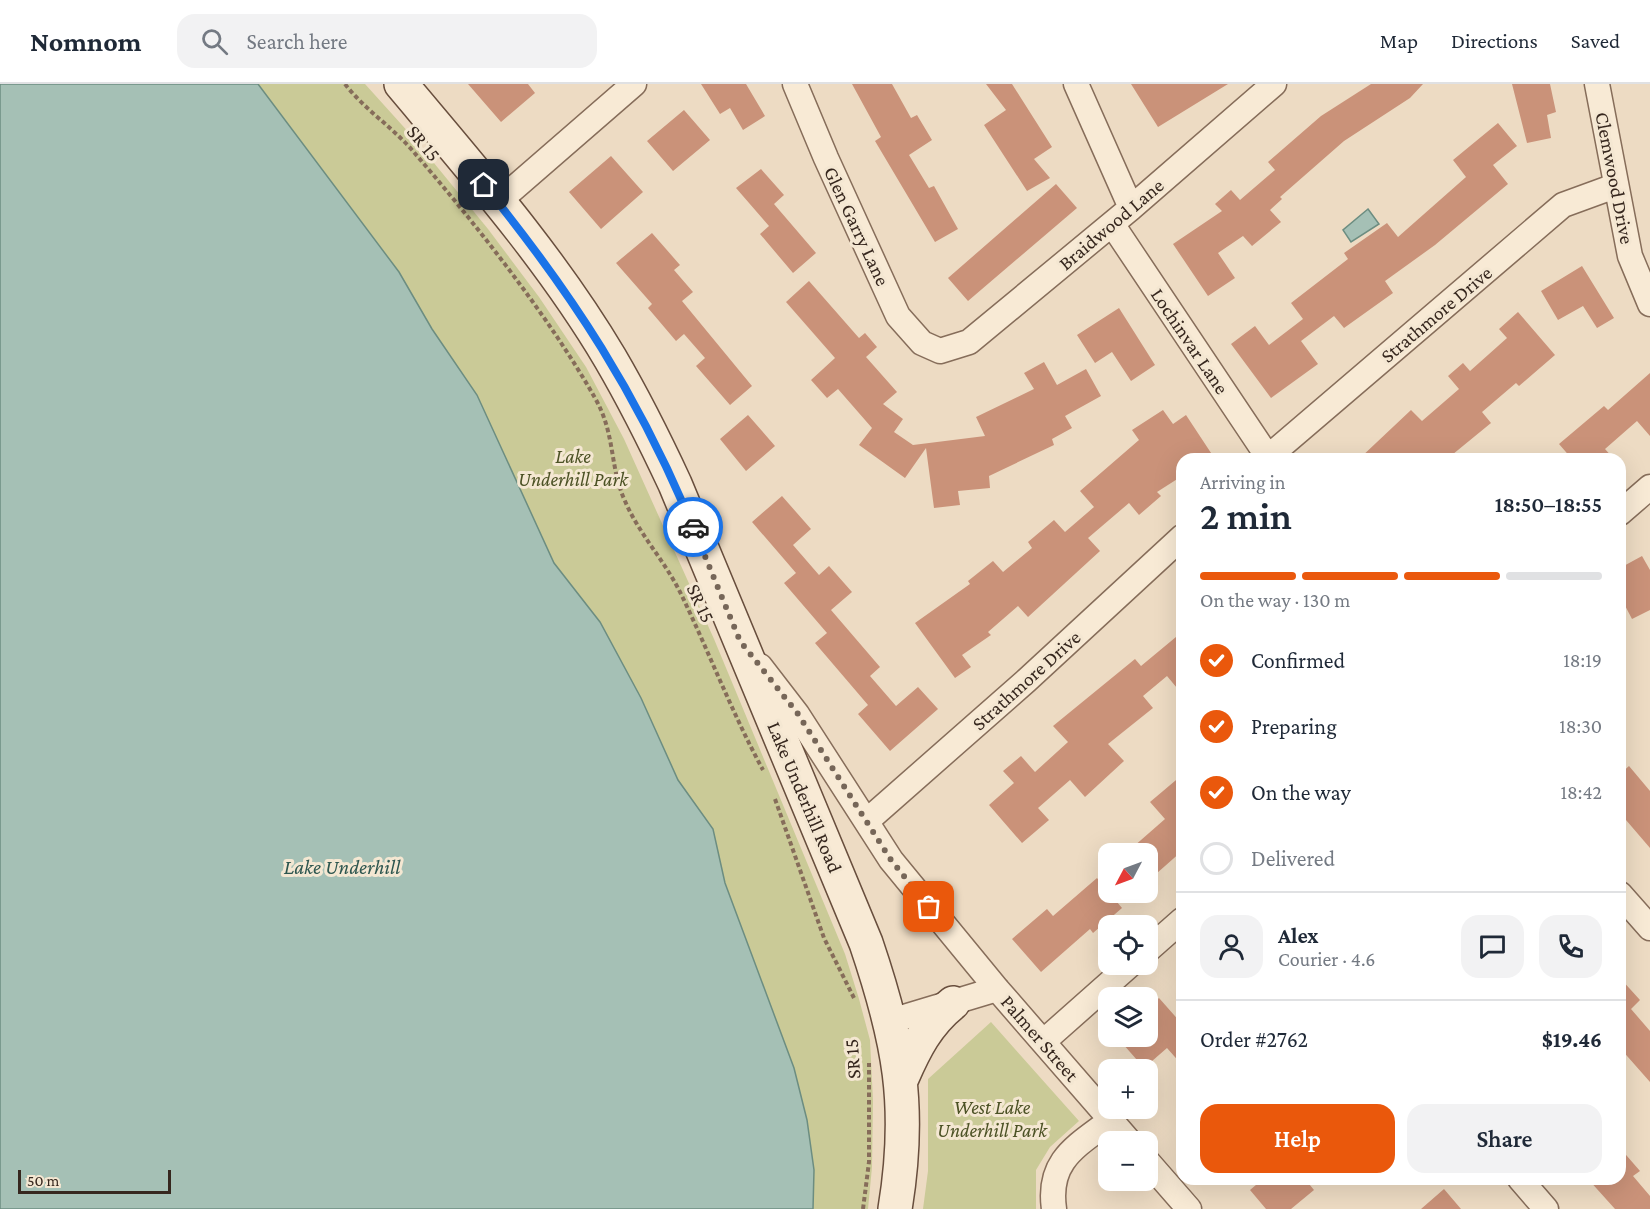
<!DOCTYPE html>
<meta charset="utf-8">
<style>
body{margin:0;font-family:"Crimson Pro",serif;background:#f2f2f3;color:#1f2937;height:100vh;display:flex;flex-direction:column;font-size:22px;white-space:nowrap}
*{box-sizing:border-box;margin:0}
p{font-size:20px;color:#747a83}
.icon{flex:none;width:33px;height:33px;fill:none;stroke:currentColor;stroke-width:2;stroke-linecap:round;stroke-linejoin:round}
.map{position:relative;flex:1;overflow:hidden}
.drawer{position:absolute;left:1176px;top:369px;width:450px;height:732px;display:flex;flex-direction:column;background:#fff;border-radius:18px;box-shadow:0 6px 24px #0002}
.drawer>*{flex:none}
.needle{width:39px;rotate:229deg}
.buttons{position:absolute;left:1098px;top:759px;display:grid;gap:12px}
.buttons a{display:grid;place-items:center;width:60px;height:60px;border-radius:12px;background:#fff;box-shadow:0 6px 24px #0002;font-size:30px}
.scale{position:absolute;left:18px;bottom:15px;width:153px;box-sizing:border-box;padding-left:6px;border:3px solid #36271e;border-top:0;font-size:16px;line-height:21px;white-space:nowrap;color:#36271e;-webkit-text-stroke:4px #f4e7d2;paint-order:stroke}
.pin{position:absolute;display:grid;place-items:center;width:51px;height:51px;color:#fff;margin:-26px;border-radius:12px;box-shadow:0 3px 9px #0006}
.courier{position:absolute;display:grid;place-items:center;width:60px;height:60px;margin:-30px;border:4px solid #1a73e8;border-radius:50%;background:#fff;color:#222;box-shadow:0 2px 8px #0007}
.overview em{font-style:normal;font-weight:600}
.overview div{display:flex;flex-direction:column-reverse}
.overview{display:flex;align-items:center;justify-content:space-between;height:102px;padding:0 24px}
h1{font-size:39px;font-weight:600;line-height:45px}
.bar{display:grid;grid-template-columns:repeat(4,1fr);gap:9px 6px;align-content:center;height:72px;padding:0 24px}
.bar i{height:8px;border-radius:4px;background:#e0e1e3}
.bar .on{background:#ea580c}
.bar p{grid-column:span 4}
.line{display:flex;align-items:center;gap:15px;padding:0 24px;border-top:2px solid #e0e1e3}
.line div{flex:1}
.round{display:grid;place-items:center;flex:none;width:63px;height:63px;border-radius:18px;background:#f2f2f3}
ol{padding:0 24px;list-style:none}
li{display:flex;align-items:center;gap:18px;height:66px}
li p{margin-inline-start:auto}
li .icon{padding:6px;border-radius:50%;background:#ea580c;color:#fff;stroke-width:4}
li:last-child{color:#747a83}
li i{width:33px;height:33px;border:3px solid #e0e1e3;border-radius:50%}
.action{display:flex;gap:12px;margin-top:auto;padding:12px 24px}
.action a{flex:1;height:69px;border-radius:18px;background:#ea580c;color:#fff;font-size:24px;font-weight:600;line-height:69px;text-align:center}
.action a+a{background:#f2f2f3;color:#1f2937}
header{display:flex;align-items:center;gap:36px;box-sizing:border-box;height:84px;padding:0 30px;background:#fff;border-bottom:2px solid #e0e1e3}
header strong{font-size:28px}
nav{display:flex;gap:33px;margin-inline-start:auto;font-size:21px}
.search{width:420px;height:54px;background:#f2f2f3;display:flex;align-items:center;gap:15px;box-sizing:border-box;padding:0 21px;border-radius:18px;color:#747a83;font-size:22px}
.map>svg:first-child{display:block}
.green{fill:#caca97}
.water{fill:#a5c0b5;stroke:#6c8d81;stroke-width:1.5}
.building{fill:#ca9279}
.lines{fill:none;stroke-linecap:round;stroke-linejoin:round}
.minor-casing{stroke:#866d5a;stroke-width:27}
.secondary-casing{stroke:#684e3d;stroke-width:36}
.path{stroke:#866d5a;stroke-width:4;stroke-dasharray:4.5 3;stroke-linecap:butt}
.minor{stroke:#f8ead5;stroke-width:24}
.secondary{stroke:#f8ead5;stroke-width:33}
.done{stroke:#766658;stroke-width:6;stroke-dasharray:0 10.8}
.route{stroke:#1a73e8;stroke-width:8}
.labels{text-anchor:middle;stroke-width:6;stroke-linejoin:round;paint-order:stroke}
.street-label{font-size:20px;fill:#36271e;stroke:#f4e7d2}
.park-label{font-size:20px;font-style:italic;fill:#4c5225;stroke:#f4e7d2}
.water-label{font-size:21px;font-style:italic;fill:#2d564f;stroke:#f4e7d2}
</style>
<header>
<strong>Nomnom</strong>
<div class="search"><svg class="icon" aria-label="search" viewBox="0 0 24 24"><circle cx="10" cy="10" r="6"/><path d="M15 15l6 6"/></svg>Search here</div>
<nav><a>Map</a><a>Directions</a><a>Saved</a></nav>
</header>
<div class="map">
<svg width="1650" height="1125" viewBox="0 0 1650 1125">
<rect width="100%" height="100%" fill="#eddbc3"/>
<path class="green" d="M 258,0 L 365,0 L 411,51 L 488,145 L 539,213 L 586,283 L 624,355 L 714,555 L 845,870 L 859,915 L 870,956 L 873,1017 L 872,1083 L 868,1125 L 813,1125 L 814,1086 L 807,1036 L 794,984 L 725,799 L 713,745 L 678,696 L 641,614 L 600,538 L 554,479 L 477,311 L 432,245 L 399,188 Z
M 991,938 L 1079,1037 L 1050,1063 L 1036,1086 L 1036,1125 L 923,1125 L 928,1087 L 928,995 Z"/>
<path class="water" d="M 0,0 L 258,0 L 399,188 L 432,245 L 477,311 L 554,479 L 600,538 L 641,614 L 678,696 L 713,745 L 725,799 L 794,984 L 807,1036 L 814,1086 L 813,1125 L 0,1125 Z
M 1368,125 L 1379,140 L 1351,158 L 1343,146 Z"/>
<path class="building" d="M 468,0 L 528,0 L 535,9 L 501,38 Z
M 701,0 L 746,0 L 765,32 L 743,46 L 730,24 L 720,30 Z
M 852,0 L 892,0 L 911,34 L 917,31 L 932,56 L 909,71 L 929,104 L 934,102 L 958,145 L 935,158 L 875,57 L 881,53 Z
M 986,0 L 1012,0 L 1052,63 L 1034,75 L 1050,94 L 1027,107 L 984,41 L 1006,26 Z
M 1131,0 L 1228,0 L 1158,43 Z
M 1371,0 L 1423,0 L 1410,14 L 1344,57 L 1280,113 L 1282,115 L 1270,126 L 1281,138 L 1252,162 L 1243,152 L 1218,169 L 1235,194 L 1208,212 L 1173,160 L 1222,127 L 1215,120 L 1231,106 L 1240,116 L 1275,86 L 1268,78 L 1321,32 Z
M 1512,0 L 1550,0 L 1556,28 L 1547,31 L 1551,54 L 1527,59 Z
M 684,26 L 710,56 L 673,87 L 647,57 Z
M 1498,39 L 1517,62 L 1493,81 L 1508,100 L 1435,161 L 1385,197 L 1393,209 L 1344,244 L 1334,232 L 1301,257 L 1318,280 L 1271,314 L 1231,260 L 1255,242 L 1269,261 L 1303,235 L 1291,219 L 1348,175 L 1344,169 L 1387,139 L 1398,153 L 1466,93 L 1453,76 Z
M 611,72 L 643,108 L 601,145 L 569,108 Z
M 761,85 L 784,111 L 774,120 L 816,169 L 793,189 L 760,150 L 769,142 L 736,104 Z
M 1056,100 L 1077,124 L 968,217 L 948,194 Z
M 652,149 L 680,181 L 674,186 L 693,208 L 682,217 L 752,302 L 730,321 L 696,282 L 705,274 L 684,250 L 676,257 L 648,224 L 652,220 L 616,179 Z
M 1582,182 L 1614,234 L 1597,244 L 1583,222 L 1558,236 L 1541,207 Z
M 809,197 L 859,254 L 865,249 L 877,263 L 866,273 L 897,308 L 883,320 L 903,335 L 894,348 L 913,361 L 985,352 L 976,333 L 1034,305 L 1024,289 L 1044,278 L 1057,301 L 1086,285 L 1101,312 L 1065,332 L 1072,344 L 1052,355 L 1054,361 L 989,392 L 990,404 L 958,407 L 960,421 L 934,424 L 926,364 L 905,394 L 859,361 L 872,344 L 838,305 L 827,314 L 811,296 L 835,274 L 786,218 Z
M 1119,224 L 1155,281 L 1131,297 L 1112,268 L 1095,279 L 1077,251 Z
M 1518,228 L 1555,271 L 1519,302 L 1516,299 L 1482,328 L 1491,339 L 1447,375 L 1359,375 L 1411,326 L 1422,337 L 1459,305 L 1448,292 L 1463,279 L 1470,287 L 1507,254 L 1499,245 Z
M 1650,289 L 1650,352 L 1637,337 L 1605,365 L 1614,375 L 1572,375 L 1559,360 L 1604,322 L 1608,326 Z
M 1163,326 L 1173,340 L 1186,331 L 1215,375 L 1182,375 L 1182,392 L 1157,408 L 1161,412 L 1139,431 L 1129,419 L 1088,454 L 1100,467 L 1028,533 L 1018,522 L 988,548 L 991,551 L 962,571 L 971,583 L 955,594 L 915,539 L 970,500 L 968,497 L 993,477 L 1003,488 L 1032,464 L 1028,458 L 1054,436 L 1065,448 L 1094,423 L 1080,407 L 1139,356 L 1132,346 Z
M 748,331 L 775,362 L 746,387 L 720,355 Z
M 782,412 L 811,445 L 793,461 L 819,491 L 829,482 L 852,508 L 831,526 L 880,583 L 870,592 L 896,622 L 918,603 L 938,625 L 890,667 L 858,630 L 868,621 L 815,559 L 827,549 L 784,499 L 796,489 L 752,438 Z
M 1642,472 L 1650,486 L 1650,526 L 1632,535 L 1620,512 L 1620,484 Z
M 1182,548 L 1182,610 L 1167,592 L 1143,612 L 1153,624 L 1108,660 L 1124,677 L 1085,713 L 1070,696 L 1038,724 L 1049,736 L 1022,759 L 989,721 L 1014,699 L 1003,687 L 1021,672 L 1035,688 L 1068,658 L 1053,642 L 1135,575 L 1141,582 Z
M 1629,682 L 1650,707 L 1650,764 L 1620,729 L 1620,690 Z
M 1182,691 L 1182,767 L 1148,797 L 1148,770 L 1125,770 L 1165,735 L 1150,718 Z
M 1097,794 L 1122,824 L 1093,849 L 1090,845 L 1041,888 L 1012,855 L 1047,825 L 1053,832 Z
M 1620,894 L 1640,916 L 1631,925 L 1650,947 L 1650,998 L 1620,964 Z
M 1159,914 L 1182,940 L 1182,981 L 1167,964 L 1144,984 L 1116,952 L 1148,952 L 1148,924 Z
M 1620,1064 L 1640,1087 L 1633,1092 L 1650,1112 L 1650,1125 L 1615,1125 L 1588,1095 L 1620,1095 Z
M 1263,1095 L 1305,1095 L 1314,1106 L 1291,1125 L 1266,1125 L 1250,1106 Z
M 1444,1105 L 1461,1125 L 1421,1125 Z"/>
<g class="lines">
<g class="minor-casing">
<path id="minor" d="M 795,0 L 826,74 L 898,232 L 922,259 L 940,267 L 969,258 L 1131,124 L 1274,0
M 1076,0 L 1131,124
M 1597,0 L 1630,172 L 1650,220
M 498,118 L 634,0
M 1112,140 L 1268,373
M 1266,375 L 1563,121 L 1615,102
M 1620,429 L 1650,403
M 760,582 L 797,630 L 891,776 L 997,905 L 1130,1058
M 868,736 L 1027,596 L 1182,453
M 1620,810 L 1650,844
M 1148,866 L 1182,836
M 891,937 L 997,905
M 1043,958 L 1131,880
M 1148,1078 L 1189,1125
M 1520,1095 L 1546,1125
M 1054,1125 C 1047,1076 1077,1062 1111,1036"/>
</g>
<g class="secondary-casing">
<path id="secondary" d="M 401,0 C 474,87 552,176 610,274 C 634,315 655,357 675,400 L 866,859 C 899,956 912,1022 895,1125
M 902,994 C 915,964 927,940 953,919"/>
</g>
<path class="path" d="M 345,0 C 364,25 391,42 412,66 C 475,139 548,231 595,314 C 616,351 609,382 625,417 C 639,450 665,477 681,510 C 709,568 732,629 763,686
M 775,715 L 824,854 L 854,914
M 863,1125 L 869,1078 L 869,979"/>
<use href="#minor" class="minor"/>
<use href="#secondary" class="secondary"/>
</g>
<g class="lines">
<path class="done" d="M 693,443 L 740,557 L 798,630 L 891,776 L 929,823"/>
<path class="route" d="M 484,101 C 574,212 638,311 693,443"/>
</g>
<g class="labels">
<g class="street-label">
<text transform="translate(424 59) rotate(50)" y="7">SR 15</text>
<text transform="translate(1615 94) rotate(79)" y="7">Clemwood Drive</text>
<text transform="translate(1111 140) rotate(-40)" y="7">Braidwood Lane</text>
<text transform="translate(857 142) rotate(65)" y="7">Glen Garry Lane</text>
<text transform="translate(1436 230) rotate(-40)" y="7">Strathmore Drive</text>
<text transform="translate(1190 257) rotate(56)" y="7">Lochinvar Lane</text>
<text transform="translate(701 519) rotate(65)" y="7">SR 15</text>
<text transform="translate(1026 596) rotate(-42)" y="7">Strathmore Drive</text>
<text transform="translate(805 713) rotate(67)" y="7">Lake Underhill Road</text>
<text transform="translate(1040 954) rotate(49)" y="7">Palmer Street</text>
<text transform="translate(852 975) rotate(-94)" y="7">SR 15</text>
</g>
<g class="park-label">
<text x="573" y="379">Lake<tspan x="573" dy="23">Underhill Park</tspan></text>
<text x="992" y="1030">West Lake<tspan x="992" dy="23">Underhill Park</tspan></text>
</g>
<g class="water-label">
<text x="342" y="790">Lake Underhill</text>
</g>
</g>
</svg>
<div class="buttons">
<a><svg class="needle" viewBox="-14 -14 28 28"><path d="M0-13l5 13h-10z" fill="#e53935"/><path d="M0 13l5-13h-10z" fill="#747a83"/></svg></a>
<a><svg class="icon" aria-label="locate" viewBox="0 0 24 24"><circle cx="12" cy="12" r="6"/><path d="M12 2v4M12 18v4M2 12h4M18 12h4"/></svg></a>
<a><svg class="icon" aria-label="layers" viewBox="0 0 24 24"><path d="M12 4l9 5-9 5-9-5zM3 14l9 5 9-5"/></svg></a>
<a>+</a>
<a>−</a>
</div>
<div class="scale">50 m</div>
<div class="pin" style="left:929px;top:823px;background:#ea580c"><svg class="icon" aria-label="bag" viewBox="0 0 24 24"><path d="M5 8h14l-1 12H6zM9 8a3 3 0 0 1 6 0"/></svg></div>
<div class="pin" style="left:484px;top:101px;background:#1f2937"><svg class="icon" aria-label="home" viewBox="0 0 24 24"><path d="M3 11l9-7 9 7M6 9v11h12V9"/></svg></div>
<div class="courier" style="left:693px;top:443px"><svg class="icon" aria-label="car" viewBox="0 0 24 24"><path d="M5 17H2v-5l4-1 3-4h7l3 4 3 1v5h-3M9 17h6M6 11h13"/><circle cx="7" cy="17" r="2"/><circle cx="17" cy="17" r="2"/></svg></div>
<section class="drawer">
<div class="overview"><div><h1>2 min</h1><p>Arriving in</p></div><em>18:50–18:55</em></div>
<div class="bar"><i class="on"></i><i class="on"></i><i class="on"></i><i></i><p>On the way · 130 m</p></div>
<ol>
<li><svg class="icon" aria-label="check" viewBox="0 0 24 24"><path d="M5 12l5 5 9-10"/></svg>Confirmed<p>18:19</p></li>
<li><svg class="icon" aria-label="check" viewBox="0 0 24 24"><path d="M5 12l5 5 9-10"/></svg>Preparing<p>18:30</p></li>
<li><svg class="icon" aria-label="check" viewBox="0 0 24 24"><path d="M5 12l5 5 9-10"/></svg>On the way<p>18:42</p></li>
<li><i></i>Delivered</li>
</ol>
<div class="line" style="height:108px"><a class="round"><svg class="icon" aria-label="person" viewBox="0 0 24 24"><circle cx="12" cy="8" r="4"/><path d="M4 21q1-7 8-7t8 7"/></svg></a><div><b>Alex</b><p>Courier · 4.6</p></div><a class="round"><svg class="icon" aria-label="chat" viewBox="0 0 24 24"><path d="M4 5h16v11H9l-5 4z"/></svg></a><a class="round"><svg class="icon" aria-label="phone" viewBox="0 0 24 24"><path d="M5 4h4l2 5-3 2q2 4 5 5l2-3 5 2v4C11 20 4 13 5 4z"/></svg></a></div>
<div class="line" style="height:78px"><div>Order #2762</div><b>$19.46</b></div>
<div class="action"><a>Help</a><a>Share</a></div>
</section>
</div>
